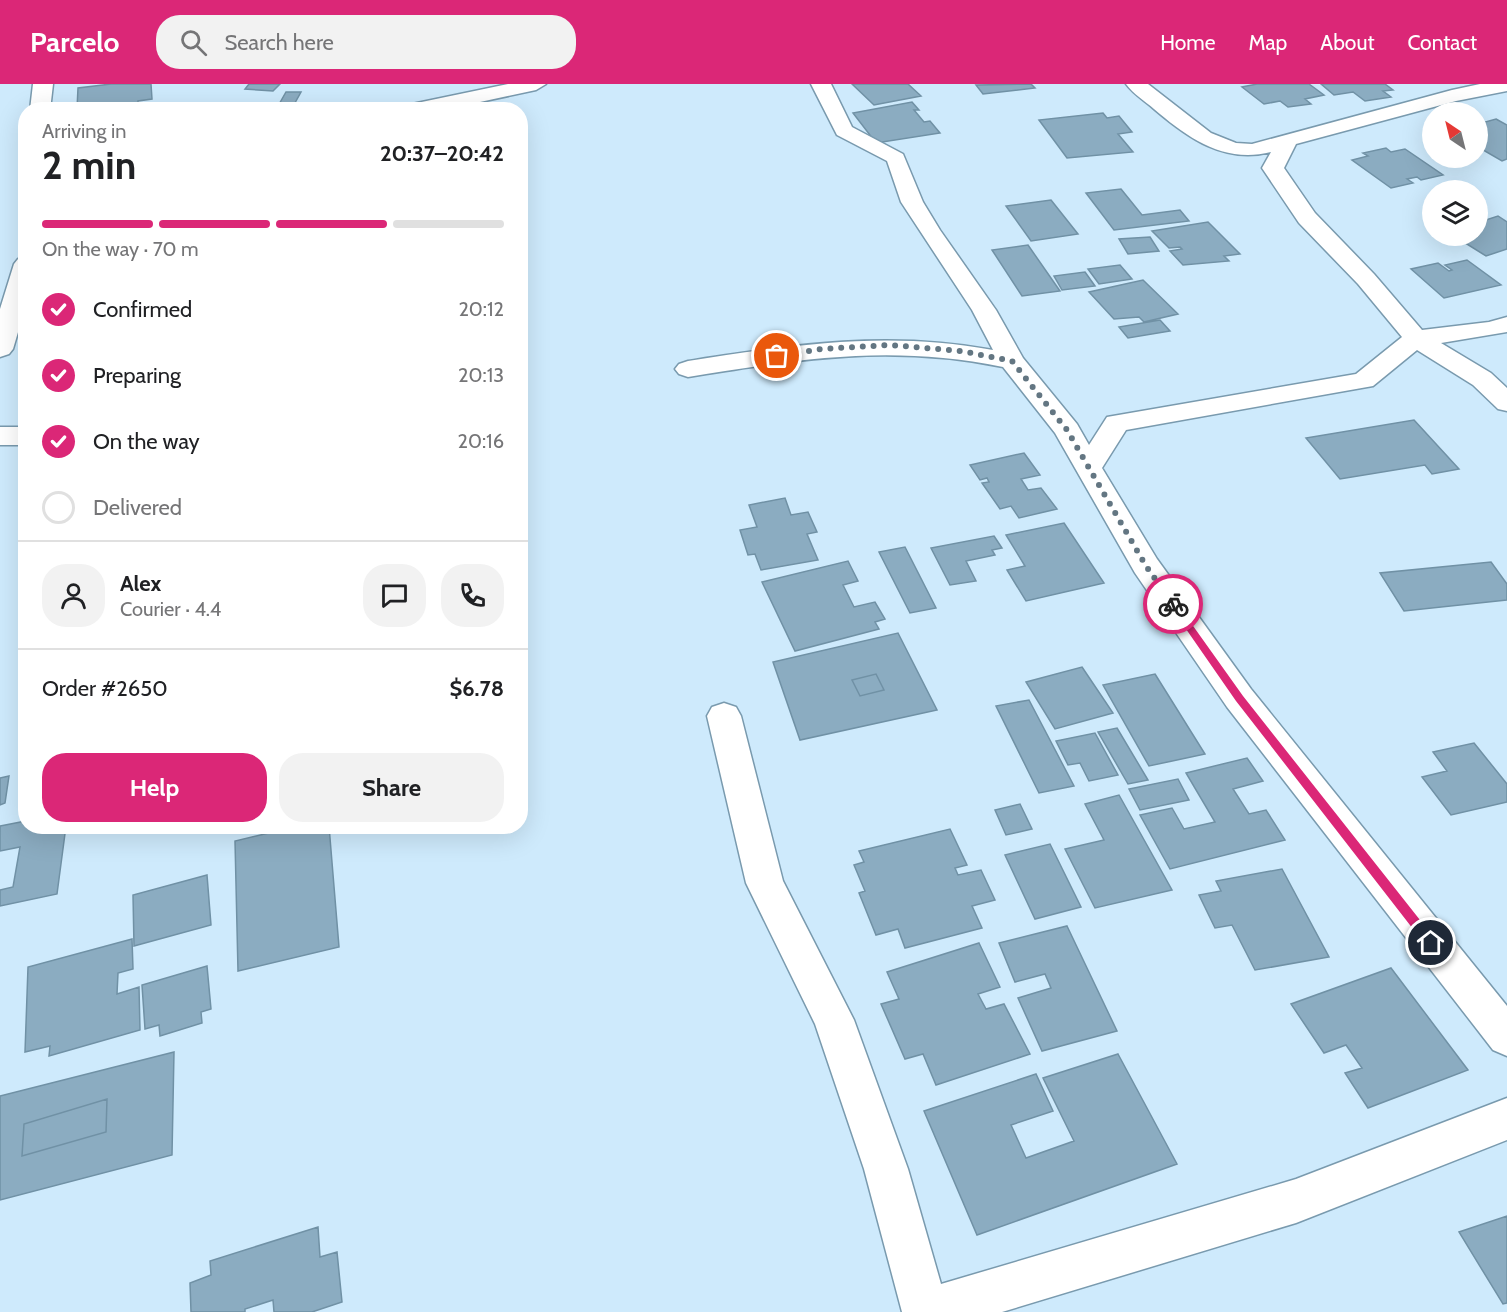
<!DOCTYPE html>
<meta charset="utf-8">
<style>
body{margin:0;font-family:Cabin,sans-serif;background:#f2f2f2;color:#202124;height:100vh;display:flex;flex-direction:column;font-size:22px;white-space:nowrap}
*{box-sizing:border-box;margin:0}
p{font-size:20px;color:#757577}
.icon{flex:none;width:33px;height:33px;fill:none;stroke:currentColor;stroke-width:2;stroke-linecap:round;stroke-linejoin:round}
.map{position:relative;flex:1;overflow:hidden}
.details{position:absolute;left:18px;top:18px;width:510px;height:732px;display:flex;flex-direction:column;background:#fff;border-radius:24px;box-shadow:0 6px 24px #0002}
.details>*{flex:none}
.needle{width:39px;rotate:325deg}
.controls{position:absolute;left:1422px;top:18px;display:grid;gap:12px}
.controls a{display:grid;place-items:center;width:66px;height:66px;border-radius:50%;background:#fff;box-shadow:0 6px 24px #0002;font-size:30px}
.pin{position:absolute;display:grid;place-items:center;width:51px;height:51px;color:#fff;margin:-26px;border:3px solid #fff;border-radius:50%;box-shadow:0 2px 6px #0007}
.courier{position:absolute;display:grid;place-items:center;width:60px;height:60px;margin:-30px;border:4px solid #db2777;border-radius:50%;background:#fff;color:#222;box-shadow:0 2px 8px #0007}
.head em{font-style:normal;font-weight:700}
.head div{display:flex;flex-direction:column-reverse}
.head{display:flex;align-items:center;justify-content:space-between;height:102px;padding:0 24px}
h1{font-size:39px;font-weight:700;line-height:45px}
.bar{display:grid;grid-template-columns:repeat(4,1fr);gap:9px 6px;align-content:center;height:72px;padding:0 24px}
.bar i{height:8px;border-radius:4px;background:#e0e0e0}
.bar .active{background:#db2777}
.bar p{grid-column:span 4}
.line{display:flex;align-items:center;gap:15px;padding:0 24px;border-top:2px solid #e0e0e0}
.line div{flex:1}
.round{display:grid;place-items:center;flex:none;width:63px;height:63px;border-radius:24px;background:#f2f2f2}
ol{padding:0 24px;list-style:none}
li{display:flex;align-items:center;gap:18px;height:66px}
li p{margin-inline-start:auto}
li .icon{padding:6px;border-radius:50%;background:#db2777;color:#fff;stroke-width:4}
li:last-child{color:#757577}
li i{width:33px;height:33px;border:3px solid #e0e0e0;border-radius:50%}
.action{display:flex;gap:12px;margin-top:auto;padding:12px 24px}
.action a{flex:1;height:69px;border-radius:24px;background:#db2777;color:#fff;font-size:24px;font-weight:700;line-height:69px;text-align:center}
.action a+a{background:#f2f2f2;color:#202124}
header{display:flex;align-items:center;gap:36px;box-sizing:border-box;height:84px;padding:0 30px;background:#db2777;color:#fff}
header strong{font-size:28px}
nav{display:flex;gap:33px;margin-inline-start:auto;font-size:21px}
.search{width:420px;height:54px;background:#f2f2f2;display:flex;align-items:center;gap:15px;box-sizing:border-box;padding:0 21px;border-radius:24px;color:#757577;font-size:22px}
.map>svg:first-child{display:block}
.building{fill:#8bacc1;stroke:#7091a5;stroke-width:1.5;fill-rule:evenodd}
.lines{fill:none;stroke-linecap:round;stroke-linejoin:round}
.minor-casing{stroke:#799aae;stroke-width:3}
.minor{fill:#fff;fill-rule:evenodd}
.route{fill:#db2777}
.done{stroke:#637682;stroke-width:6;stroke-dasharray:0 10.8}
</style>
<header>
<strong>Parcelo</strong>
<div class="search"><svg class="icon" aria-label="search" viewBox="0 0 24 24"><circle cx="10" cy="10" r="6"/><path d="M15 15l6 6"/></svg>Search here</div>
<nav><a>Home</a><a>Map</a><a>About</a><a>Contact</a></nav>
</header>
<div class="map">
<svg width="1507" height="1228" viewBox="0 0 1507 1228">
<rect width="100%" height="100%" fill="#ceeafc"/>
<path class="building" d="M 111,0 L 151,0 L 152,15 L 138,17 L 138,24 L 105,26 L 105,21 L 77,25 L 78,4 Z
M 249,0 L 280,0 L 273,7 L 245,5 Z
M 852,0 L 908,0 L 921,12 L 874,21 Z
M 1031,0 L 1035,4 L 983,10 L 976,1 Z
M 1257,0 L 1309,0 L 1324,11 L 1305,15 L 1311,20 L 1288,23 L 1280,17 L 1264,20 L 1242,3 Z
M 1321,0 L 1385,0 L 1393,6 L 1383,7 L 1391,13 L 1365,17 L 1353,8 L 1334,11 Z
M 286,8 L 301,8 L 291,26 L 252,26 L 254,22 L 278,22 Z
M 912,18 L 919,26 L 914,26 L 924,38 L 930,37 L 940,49 L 876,59 L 853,29 Z
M 1103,29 L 1107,34 L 1119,32 L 1132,48 L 1118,50 L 1133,68 L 1067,74 L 1039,36 Z
M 1496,35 L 1507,41 L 1507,75 L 1502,77 L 1478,63 L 1478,40 Z
M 1386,64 L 1391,68 L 1405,65 L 1443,91 L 1421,96 L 1417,93 L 1407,95 L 1413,99 L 1391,104 L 1352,76 L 1368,72 L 1363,69 Z
M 1121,105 L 1142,131 L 1180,126 L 1189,137 L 1114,146 L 1086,109 Z
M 1051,116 L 1078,150 L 1031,157 L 1006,122 Z
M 1478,131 L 1486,136 L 1498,132 L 1507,138 L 1507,165 L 1486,172 L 1454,152 L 1478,152 Z
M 1208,138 L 1240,170 L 1224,172 L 1229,177 L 1183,181 L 1170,167 L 1182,165 L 1180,163 L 1169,164 L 1152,147 Z
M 1150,153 L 1159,167 L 1128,170 L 1119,155 Z
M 1028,161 L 1060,207 L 1022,212 L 992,166 Z
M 1467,176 L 1501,201 L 1444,214 L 1411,185 L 1438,179 L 1449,187 L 1452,186 L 1445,181 Z
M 1120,181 L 1132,195 L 1099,200 L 1088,185 Z
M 1085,188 L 1095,202 L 1062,206 L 1054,192 Z
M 1143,196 L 1178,230 L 1144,238 L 1139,233 L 1114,235 L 1089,208 Z
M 1160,236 L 1170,247 L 1128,254 L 1119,243 Z
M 1414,336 L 1459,385 L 1432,390 L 1425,381 L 1340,395 L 1306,354 Z
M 1024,369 L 1040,391 L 1021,395 L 1028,406 L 1041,404 L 1057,425 L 1019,434 L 1011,422 L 1000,425 L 982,399 L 989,398 L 987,394 L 980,396 L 970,381 Z
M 785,414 L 791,431 L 808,428 L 817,448 L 807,450 L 818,476 L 761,486 L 755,470 L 748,471 L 740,446 L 757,443 L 749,421 Z
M 1064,439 L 1104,499 L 1026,517 L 1007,486 L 1025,482 L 1006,451 Z
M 994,452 L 1002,464 L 992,466 L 995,471 L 966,477 L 976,497 L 950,501 L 931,464 Z
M 905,463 L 936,524 L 910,529 L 879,468 Z
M 848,477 L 858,497 L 843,501 L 854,523 L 875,518 L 885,535 L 875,538 L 879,545 L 795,567 L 762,498 Z
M 1491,478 L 1507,500 L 1507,516 L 1404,527 L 1380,489 Z
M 898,549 L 937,626 L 800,656 L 773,578 ZM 876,590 L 884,606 L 860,612 L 852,596 Z
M 1082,583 L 1113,629 L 1055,645 L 1026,598 Z
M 876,590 L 884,606 L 860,612 L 852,596 Z
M 1155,590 L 1205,670 L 1149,682 L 1103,601 Z
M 1029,616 L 1074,702 L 1039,709 L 996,622 Z
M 1117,644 L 1148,696 L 1128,700 L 1098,648 Z
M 1095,649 L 1118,691 L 1089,697 L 1080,679 L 1068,681 L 1056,657 Z
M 1474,659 L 1507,700 L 1507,718 L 1451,731 L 1422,693 L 1447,687 L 1433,668 Z
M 1247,674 L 1263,697 L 1233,705 L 1249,730 L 1266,726 L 1285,756 L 1170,785 L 1140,731 L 1172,724 L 1184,745 L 1215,738 L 1186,689 Z
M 9,692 L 5,719 L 0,721 L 0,694 Z
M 1178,695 L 1189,716 L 1140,726 L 1129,705 Z
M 1119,711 L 1172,806 L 1095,824 L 1065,765 L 1104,756 L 1085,720 Z
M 1020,720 L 1032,745 L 1006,751 L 995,726 Z
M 26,737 L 26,742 L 66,742 L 57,810 L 0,822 L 0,806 L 13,803 L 20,763 L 0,767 L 0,742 Z
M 298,742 L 329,742 L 339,863 L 238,887 L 235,757 Z
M 950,745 L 967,781 L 955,784 L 958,791 L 981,786 L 995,816 L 972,822 L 982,844 L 905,864 L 898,845 L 876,851 L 859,809 L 865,807 L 854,781 L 864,778 L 859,767 Z
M 1050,760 L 1081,823 L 1035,835 L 1005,771 Z
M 1282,785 L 1329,873 L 1255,886 L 1232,841 L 1215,844 L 1199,811 L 1221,807 L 1216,797 Z
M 207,791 L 211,841 L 134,862 L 133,811 Z
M 1067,842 L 1117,947 L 1042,967 L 1018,914 L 1051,904 L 1045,890 L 1015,898 L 999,859 Z
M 132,855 L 133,885 L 118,889 L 117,910 L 139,903 L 140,946 L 49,972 L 50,962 L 25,968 L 28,883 Z
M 979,859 L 1000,903 L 978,910 L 986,925 L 1004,920 L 1030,970 L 936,1001 L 923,970 L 905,975 L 881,920 L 899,915 L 887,888 Z
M 207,882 L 211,925 L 201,928 L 202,939 L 160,952 L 159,941 L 145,945 L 142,901 Z
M 1391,884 L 1468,986 L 1368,1024 L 1345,989 L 1362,984 L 1346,961 L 1324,969 L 1291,920 Z
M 174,968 L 172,1071 L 0,1116 L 0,1012 ZM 107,1015 L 106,1048 L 22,1072 L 24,1040 Z
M 1118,970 L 1177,1080 L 977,1151 L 924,1027 L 1036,990 L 1053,1027 L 1011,1041 L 1026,1074 L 1074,1057 L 1043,994 Z
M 107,1015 L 106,1048 L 22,1072 L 24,1040 Z
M 1507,1132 L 1507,1219 L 1503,1220 L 1459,1148 Z
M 318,1143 L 320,1173 L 337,1168 L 342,1218 L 312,1228 L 274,1228 L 273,1216 L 245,1225 L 245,1228 L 191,1228 L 190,1199 L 211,1191 L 210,1177 Z"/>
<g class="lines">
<g class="minor-casing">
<path id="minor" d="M 33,0 L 53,0 L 50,26 L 30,26 Z
M 508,0 L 546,0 L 536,6 L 443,26 L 402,26 L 412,20 Z
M 811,0 L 831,0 L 852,43 L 903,70 L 923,118 L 940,146 L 996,226 L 1023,274 L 1077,340 L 1089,361 L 1107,333 L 1356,290 L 1402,253 L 1358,200 L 1299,139 L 1262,84 L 1271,68 C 1224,80 1188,54 1154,25 C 1145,17 1133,10 1126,0 L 1148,0 L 1211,49 L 1236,59 L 1252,60 L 1452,6 L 1480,0 L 1507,0 L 1507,7 L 1456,17 L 1296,60 L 1284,84 L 1315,129 L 1374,190 L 1422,246 L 1489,238 L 1507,233 L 1507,248 L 1441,259 L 1491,289 L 1507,304 L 1507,327 L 1498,325 L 1473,301 L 1417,266 L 1373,302 L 1126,346 L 1102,384 L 1157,475 L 1251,605 L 1507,922 L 1507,972 L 1493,966 L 1227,623 L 1135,489 L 1055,349 L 1003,283 C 889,260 801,275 688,293 L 679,290 L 675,285 L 679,280 L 688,277 C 793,261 887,246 993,266 L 972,226 L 901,118 L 887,77 L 837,51 Z
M 26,173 L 26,221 L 13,265 L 9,270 L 0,273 L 0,225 L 14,180 L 18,175 Z
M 0,343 L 26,343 L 26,361 L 0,361 Z
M 724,619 L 736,623 L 741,632 L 783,797 L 854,936 L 908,1085 L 941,1200 L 1296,1095 L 1507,1014 L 1507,1056 L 1296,1139 L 1002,1228 L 902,1228 L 864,1085 L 815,940 L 746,799 L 707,632 L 712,623 Z"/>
</g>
<use href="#minor" class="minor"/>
</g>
<path class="route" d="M 1170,518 L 1176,518 L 1243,612 L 1435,855 L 1435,863 L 1427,863 L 1236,617 L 1170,522 Z"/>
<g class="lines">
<path class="done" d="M 777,272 L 821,265 L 890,261 L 961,267 L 1012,277 L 1067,346 L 1146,482 L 1173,520"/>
</g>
</svg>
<div class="controls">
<a><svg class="needle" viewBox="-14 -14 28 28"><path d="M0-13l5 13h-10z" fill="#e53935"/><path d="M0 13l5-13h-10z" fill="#757577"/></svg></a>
<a><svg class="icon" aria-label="layers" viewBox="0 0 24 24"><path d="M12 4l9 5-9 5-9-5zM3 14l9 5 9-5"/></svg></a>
</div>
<div class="pin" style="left:777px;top:272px;background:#ea580c"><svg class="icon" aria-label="bag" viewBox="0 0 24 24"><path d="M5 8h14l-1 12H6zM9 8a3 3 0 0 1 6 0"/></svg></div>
<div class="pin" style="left:1431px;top:859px;background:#1f2937"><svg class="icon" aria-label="home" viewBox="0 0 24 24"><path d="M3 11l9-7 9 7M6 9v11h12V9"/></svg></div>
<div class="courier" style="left:1173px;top:520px"><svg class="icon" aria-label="bike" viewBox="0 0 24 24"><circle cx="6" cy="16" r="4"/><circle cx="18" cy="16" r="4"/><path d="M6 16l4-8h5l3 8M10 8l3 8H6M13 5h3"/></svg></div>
<section class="details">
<div class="head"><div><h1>2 min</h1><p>Arriving in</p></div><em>20:37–20:42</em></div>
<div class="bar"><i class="active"></i><i class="active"></i><i class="active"></i><i></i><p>On the way · 70 m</p></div>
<ol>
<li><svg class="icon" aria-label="check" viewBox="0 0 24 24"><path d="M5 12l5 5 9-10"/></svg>Confirmed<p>20:12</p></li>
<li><svg class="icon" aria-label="check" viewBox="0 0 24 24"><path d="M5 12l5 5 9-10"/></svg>Preparing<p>20:13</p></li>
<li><svg class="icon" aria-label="check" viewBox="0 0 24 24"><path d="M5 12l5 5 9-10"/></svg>On the way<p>20:16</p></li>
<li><i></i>Delivered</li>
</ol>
<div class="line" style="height:108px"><a class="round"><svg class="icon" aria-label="person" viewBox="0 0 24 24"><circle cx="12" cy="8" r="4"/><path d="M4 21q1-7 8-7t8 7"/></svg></a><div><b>Alex</b><p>Courier · 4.4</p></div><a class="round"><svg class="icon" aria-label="chat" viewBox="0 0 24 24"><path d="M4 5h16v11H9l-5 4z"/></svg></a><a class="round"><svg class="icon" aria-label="phone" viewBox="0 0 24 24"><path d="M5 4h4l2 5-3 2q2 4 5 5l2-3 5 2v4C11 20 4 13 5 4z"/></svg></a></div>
<div class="line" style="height:78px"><div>Order #2650</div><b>$6.78</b></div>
<div class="action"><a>Help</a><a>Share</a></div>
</section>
</div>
